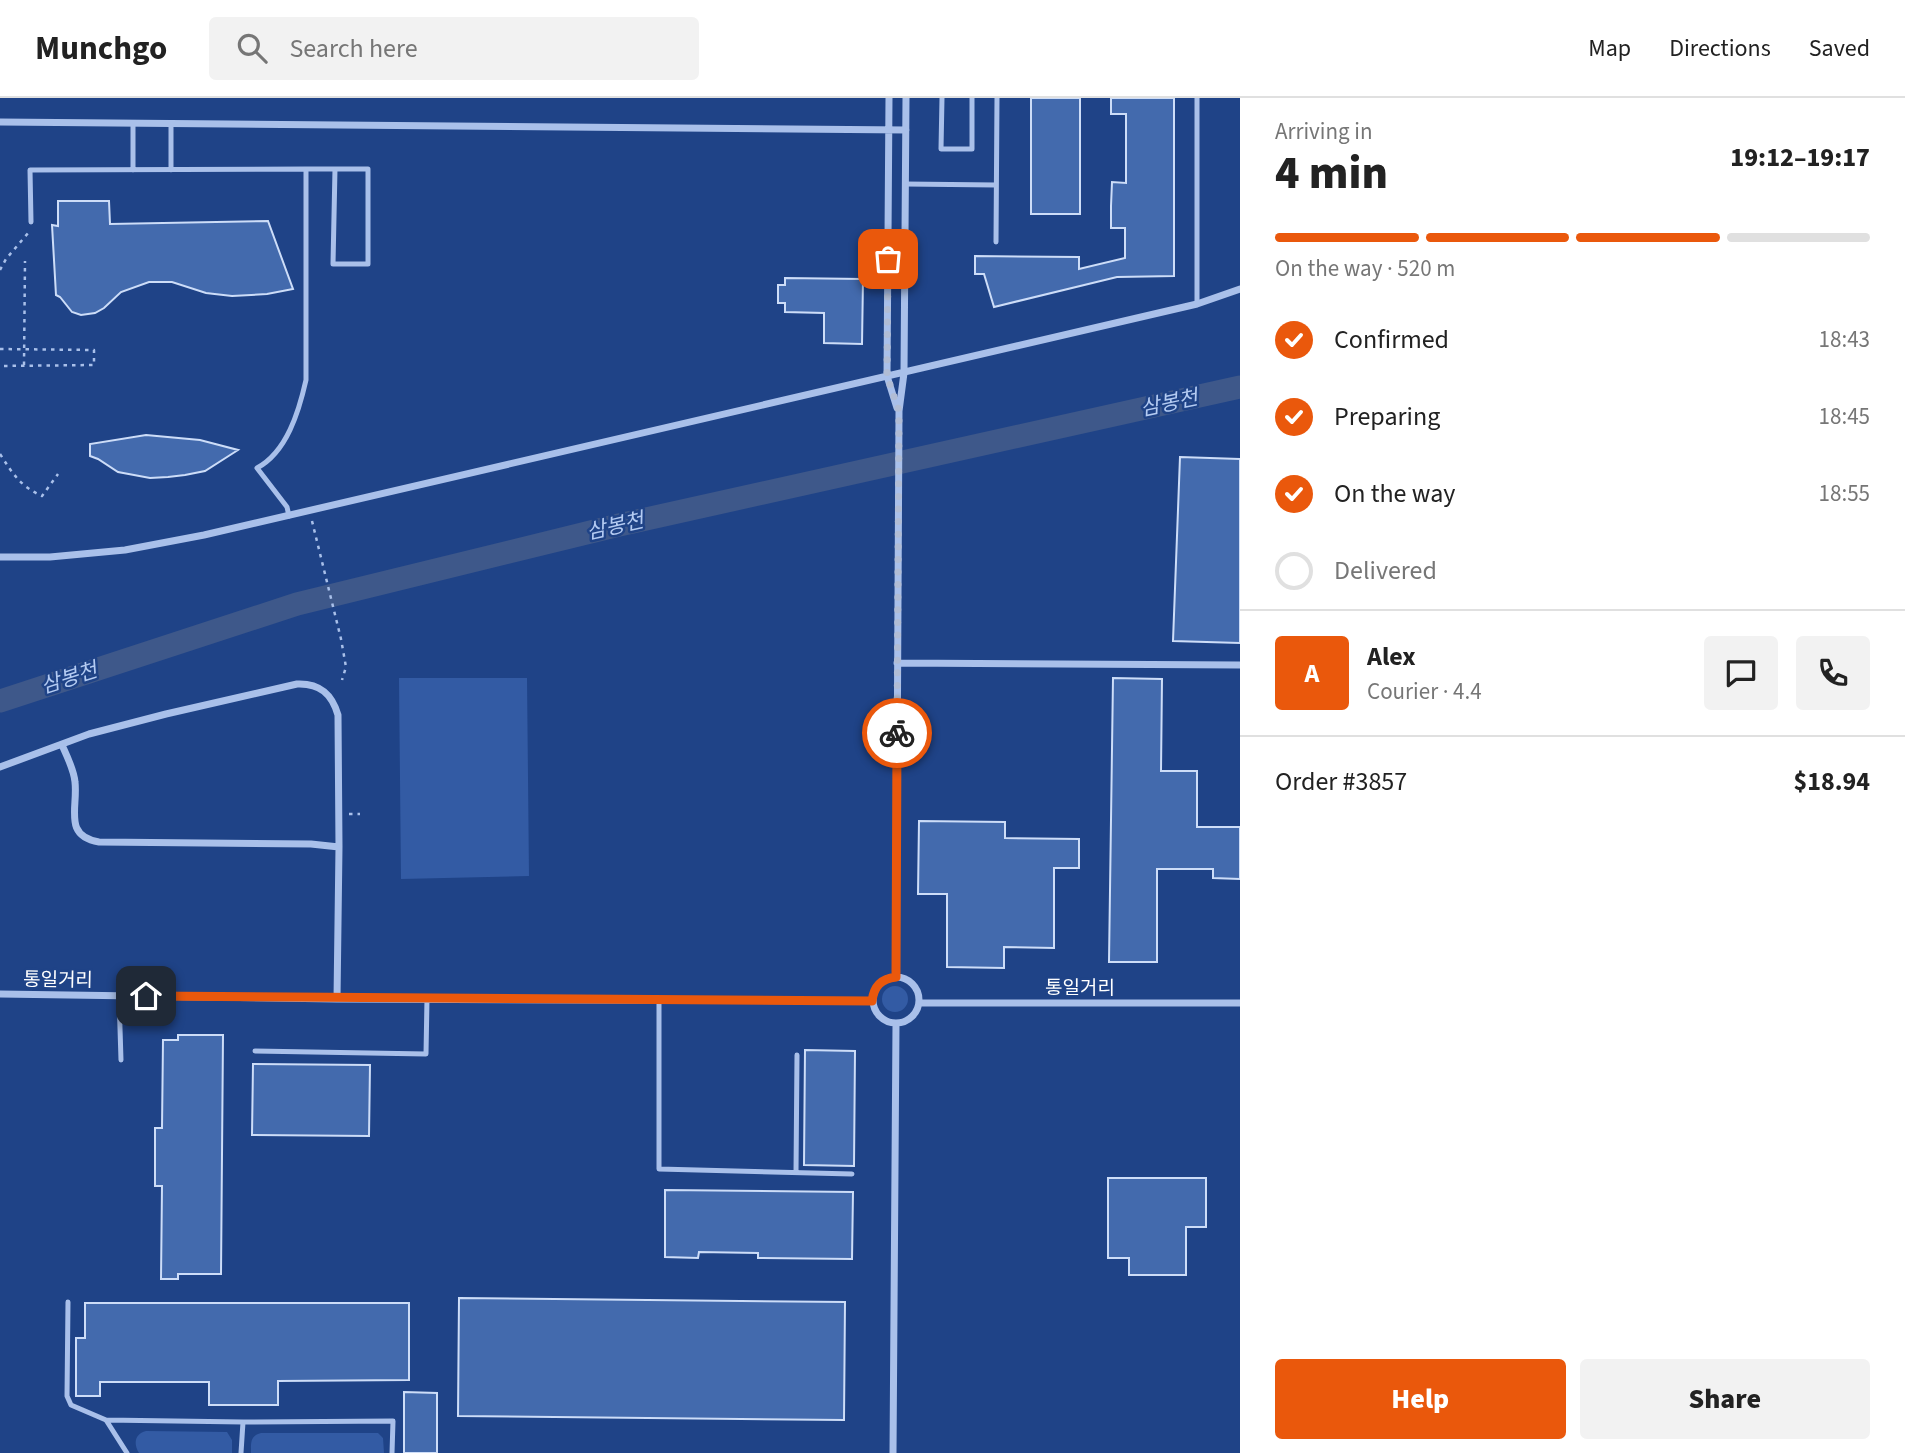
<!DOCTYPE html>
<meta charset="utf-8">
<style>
body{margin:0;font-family:"Source Sans 3","Noto Sans KR",sans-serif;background:#f2f2f2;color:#222;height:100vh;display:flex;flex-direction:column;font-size:26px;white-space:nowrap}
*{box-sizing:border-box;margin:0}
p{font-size:23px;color:#767676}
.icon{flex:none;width:38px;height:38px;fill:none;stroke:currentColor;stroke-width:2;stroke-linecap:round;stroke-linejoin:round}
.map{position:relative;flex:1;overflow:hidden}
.side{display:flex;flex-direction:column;background:#fff;width:665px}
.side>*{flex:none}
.pin{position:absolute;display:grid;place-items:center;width:60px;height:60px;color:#fff;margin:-30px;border-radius:14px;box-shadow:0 4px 10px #0006}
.courier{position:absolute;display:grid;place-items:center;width:70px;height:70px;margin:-35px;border:5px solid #ea580c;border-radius:50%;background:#fff;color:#222;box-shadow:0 2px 9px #0007}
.overview em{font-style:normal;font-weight:800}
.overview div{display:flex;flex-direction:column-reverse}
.overview{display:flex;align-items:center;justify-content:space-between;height:119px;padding:0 35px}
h1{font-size:46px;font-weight:800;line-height:52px}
.bar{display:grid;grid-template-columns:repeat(4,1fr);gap:10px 7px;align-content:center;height:84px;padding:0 35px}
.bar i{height:9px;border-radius:5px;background:#e0e0e0}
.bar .selected{background:#ea580c}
.bar p{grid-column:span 4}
.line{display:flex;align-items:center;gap:18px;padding:0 35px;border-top:2px solid #e0e0e0}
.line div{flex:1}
.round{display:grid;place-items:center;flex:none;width:74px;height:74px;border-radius:7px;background:#f2f2f2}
ol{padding:0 35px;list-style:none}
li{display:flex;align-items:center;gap:21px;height:77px}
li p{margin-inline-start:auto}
li .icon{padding:7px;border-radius:50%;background:#ea580c;color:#fff;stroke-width:4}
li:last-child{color:#767676}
li i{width:38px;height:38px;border:4px solid #e0e0e0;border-radius:50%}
.action{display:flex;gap:14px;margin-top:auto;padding:14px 35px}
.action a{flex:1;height:80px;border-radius:7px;background:#ea580c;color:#fff;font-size:28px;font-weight:800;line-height:80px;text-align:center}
.action a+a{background:#f2f2f2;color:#222}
header{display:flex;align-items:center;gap:42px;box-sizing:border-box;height:98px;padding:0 35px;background:#fff;border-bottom:2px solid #e0e0e0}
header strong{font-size:33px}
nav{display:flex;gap:38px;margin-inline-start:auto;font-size:24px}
.search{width:490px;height:63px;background:#f2f2f2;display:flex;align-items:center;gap:18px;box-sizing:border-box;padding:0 24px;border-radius:7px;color:#767676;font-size:26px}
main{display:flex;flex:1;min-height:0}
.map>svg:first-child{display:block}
.green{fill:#335ba4}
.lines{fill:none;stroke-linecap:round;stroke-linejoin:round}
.river{stroke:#3e588a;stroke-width:23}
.building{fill:#436aad;stroke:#cdddf8;stroke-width:2}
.path{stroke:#a9c0ea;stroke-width:2.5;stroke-dasharray:3.5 5;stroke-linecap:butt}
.lane{stroke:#a9c0ea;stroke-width:5}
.street{stroke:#a9c0ea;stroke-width:7}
.done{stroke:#b1bdd5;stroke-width:7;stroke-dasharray:0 12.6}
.route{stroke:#ea580c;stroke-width:9}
.labels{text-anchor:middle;stroke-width:5;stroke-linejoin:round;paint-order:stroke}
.street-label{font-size:19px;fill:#fff;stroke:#1f4387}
.water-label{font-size:21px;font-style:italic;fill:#b4cbf2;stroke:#1f4387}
</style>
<header>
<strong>Munchgo</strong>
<div class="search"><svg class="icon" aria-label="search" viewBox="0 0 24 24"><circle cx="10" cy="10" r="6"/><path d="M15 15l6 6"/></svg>Search here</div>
<nav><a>Map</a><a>Directions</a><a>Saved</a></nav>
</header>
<main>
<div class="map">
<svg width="1240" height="1355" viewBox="0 0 1240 1355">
<rect width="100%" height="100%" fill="#1f4387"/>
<path class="green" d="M 399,580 L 527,580 L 529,778 L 401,781 Z
M882 901a13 13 0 1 1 26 0a13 13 0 1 1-26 0Z
M 146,1333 L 227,1334 L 232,1342 L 232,1355 L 139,1355 C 133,1345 135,1336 146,1333 Z
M 261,1335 L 378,1335 L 383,1340 L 384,1355 L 251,1355 C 251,1345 250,1338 261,1335 Z"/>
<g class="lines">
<path class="river" d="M 0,603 L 297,506 L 619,427 L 1240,289"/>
</g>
<path class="building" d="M 1031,0 L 1080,0 L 1080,116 L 1031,116 Z
M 1111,0 L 1174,0 L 1174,178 L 1117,179 L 994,209 L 984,176 L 975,176 L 975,158 L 1079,159 L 1079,171 L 1125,160 L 1125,130 L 1111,130 L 1111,108 L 1112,84 L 1126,85 L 1126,16 L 1111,16 Z
M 58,103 L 109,103 L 110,126 L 268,123 L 293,191 L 267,196 L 232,198 L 206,195 L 172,184 L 149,184 L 121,194 L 104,210 L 95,215 L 81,217 L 72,214 L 60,199 L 56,197 L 52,127 L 58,128 Z
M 785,180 L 863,181 L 862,246 L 824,245 L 824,215 L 785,214 L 785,205 L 778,205 L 778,187 L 785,187 Z
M 146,337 L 200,342 L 238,352 L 205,373 L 185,377 L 168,379 L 150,380 L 118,374 L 98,361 L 90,358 L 90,346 Z
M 1180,359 L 1240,361 L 1240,545 L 1173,543 Z
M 1113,580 L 1162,581 L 1161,673 L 1197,673 L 1197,729 L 1240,729 L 1240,781 L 1213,780 L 1213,771 L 1157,771 L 1157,864 L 1109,864 Z
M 919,723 L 1005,724 L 1005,740 L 1079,741 L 1079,770 L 1054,770 L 1054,850 L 1004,849 L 1004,870 L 947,869 L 947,796 L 918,796 Z
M 178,937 L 223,937 L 221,1176 L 178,1176 L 178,1181 L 161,1181 L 162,1088 L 155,1088 L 155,1030 L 162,1030 L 163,942 L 178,942 Z
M 805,952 L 855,953 L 854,1068 L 804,1067 Z
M 253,966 L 370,967 L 369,1038 L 252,1037 Z
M 1108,1080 L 1206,1080 L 1206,1129 L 1186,1129 L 1186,1177 L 1129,1177 L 1129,1160 L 1108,1160 Z
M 665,1092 L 853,1094 L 852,1161 L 758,1160 L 758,1155 L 699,1154 L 698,1160 L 665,1159 Z
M 459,1200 L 845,1204 L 844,1322 L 458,1318 Z
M 85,1205 L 409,1205 L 409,1282 L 278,1283 L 278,1307 L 209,1307 L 209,1284 L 100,1284 L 100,1298 L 76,1298 L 76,1240 L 85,1240 Z
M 404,1294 L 437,1295 L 437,1355 L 404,1355 Z"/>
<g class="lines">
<path class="path" d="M 0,172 L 6,161 L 29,134
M 0,251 L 94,252 L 94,267 L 0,268
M 24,267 L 25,163
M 0,356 C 13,376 20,388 42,398 L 58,376
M 312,423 L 341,541 L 346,569 L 342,582
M 349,716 L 360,716"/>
<path class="lane" d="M 942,0 L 941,51 L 972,51 L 972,0
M 1197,0 L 1197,206
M 171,25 L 171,72
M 133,72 L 133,25
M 905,86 L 996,87
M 31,124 L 30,72 L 306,71 L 368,71 L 368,166 L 333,166 L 335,71
M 996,144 L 997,0
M 289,418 L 287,409 L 257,370 C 287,354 299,313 306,282 L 306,71
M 119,898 L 121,962
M 659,903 L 659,1071 L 852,1076
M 255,953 L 426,956 L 427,901
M 796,1074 L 797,957
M 68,1204 L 67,1298 L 71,1307 L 106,1322
M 127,1355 L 106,1322 L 243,1324 L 393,1323 L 392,1355
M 241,1355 L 243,1324"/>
<path class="street" d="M 889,0 L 887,278 L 897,310
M 0,24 L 906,32
M 0,459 L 50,459 L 125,452 L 204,437 L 1197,206 L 1240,191
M 897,565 L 1240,567
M 62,647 C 67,658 74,672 75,684 C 78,710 63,738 99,744 L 311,746 L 339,749
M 0,669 L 89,636 L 166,616 L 297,586 C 320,585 332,596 338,617 L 339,749 L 337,901
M873 902a23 23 0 1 1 46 0a23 23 0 1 1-46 0Z
M 896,879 L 899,313 L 904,275 L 906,0
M 0,896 L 337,901 L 872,903
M 919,905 L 1240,905
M 893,1355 L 896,926"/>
</g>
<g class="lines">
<path class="done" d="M 888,161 L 887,278 L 899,313 L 897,635"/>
<path class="route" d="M 146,898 L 872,903 C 874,888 881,881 896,879 L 897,635"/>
</g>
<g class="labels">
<g class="street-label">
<text transform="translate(58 881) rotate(1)" y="7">통일거리</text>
<text x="1080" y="896">통일거리</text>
</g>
<g class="water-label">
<text transform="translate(1169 305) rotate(-12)" y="7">삼봉천</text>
<text transform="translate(615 428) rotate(-13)" y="7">삼봉천</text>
<text transform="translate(69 580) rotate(-18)" y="7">삼봉천</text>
</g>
</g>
</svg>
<div class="pin" style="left:888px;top:161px;background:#ea580c"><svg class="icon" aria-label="bag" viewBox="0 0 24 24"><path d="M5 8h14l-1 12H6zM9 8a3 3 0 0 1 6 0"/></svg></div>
<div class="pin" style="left:146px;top:898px;background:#1f2937"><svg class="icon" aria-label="home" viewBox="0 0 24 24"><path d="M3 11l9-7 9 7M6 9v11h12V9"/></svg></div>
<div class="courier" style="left:897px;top:635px"><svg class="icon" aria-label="bike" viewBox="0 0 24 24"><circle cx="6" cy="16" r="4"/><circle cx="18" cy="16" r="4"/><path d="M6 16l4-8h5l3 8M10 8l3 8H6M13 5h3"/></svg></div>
</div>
<section class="side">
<div class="overview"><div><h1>4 min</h1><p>Arriving in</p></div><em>19:12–19:17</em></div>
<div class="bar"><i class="selected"></i><i class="selected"></i><i class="selected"></i><i></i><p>On the way · 520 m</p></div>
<ol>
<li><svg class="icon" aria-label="check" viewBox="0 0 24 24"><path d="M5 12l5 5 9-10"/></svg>Confirmed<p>18:43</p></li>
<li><svg class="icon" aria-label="check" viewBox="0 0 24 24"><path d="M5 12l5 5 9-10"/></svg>Preparing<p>18:45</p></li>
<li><svg class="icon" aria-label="check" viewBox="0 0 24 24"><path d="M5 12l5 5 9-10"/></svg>On the way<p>18:55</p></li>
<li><i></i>Delivered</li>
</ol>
<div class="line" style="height:126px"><b class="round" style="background:#ea580c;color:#fff">A</b><div><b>Alex</b><p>Courier · 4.4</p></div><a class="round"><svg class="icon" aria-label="chat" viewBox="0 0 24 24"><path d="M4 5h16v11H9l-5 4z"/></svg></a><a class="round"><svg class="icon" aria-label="phone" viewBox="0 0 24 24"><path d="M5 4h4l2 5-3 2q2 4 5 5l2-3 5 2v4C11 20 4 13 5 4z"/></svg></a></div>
<div class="line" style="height:91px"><div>Order #3857</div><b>$18.94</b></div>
<div class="action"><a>Help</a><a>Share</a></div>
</section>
</main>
